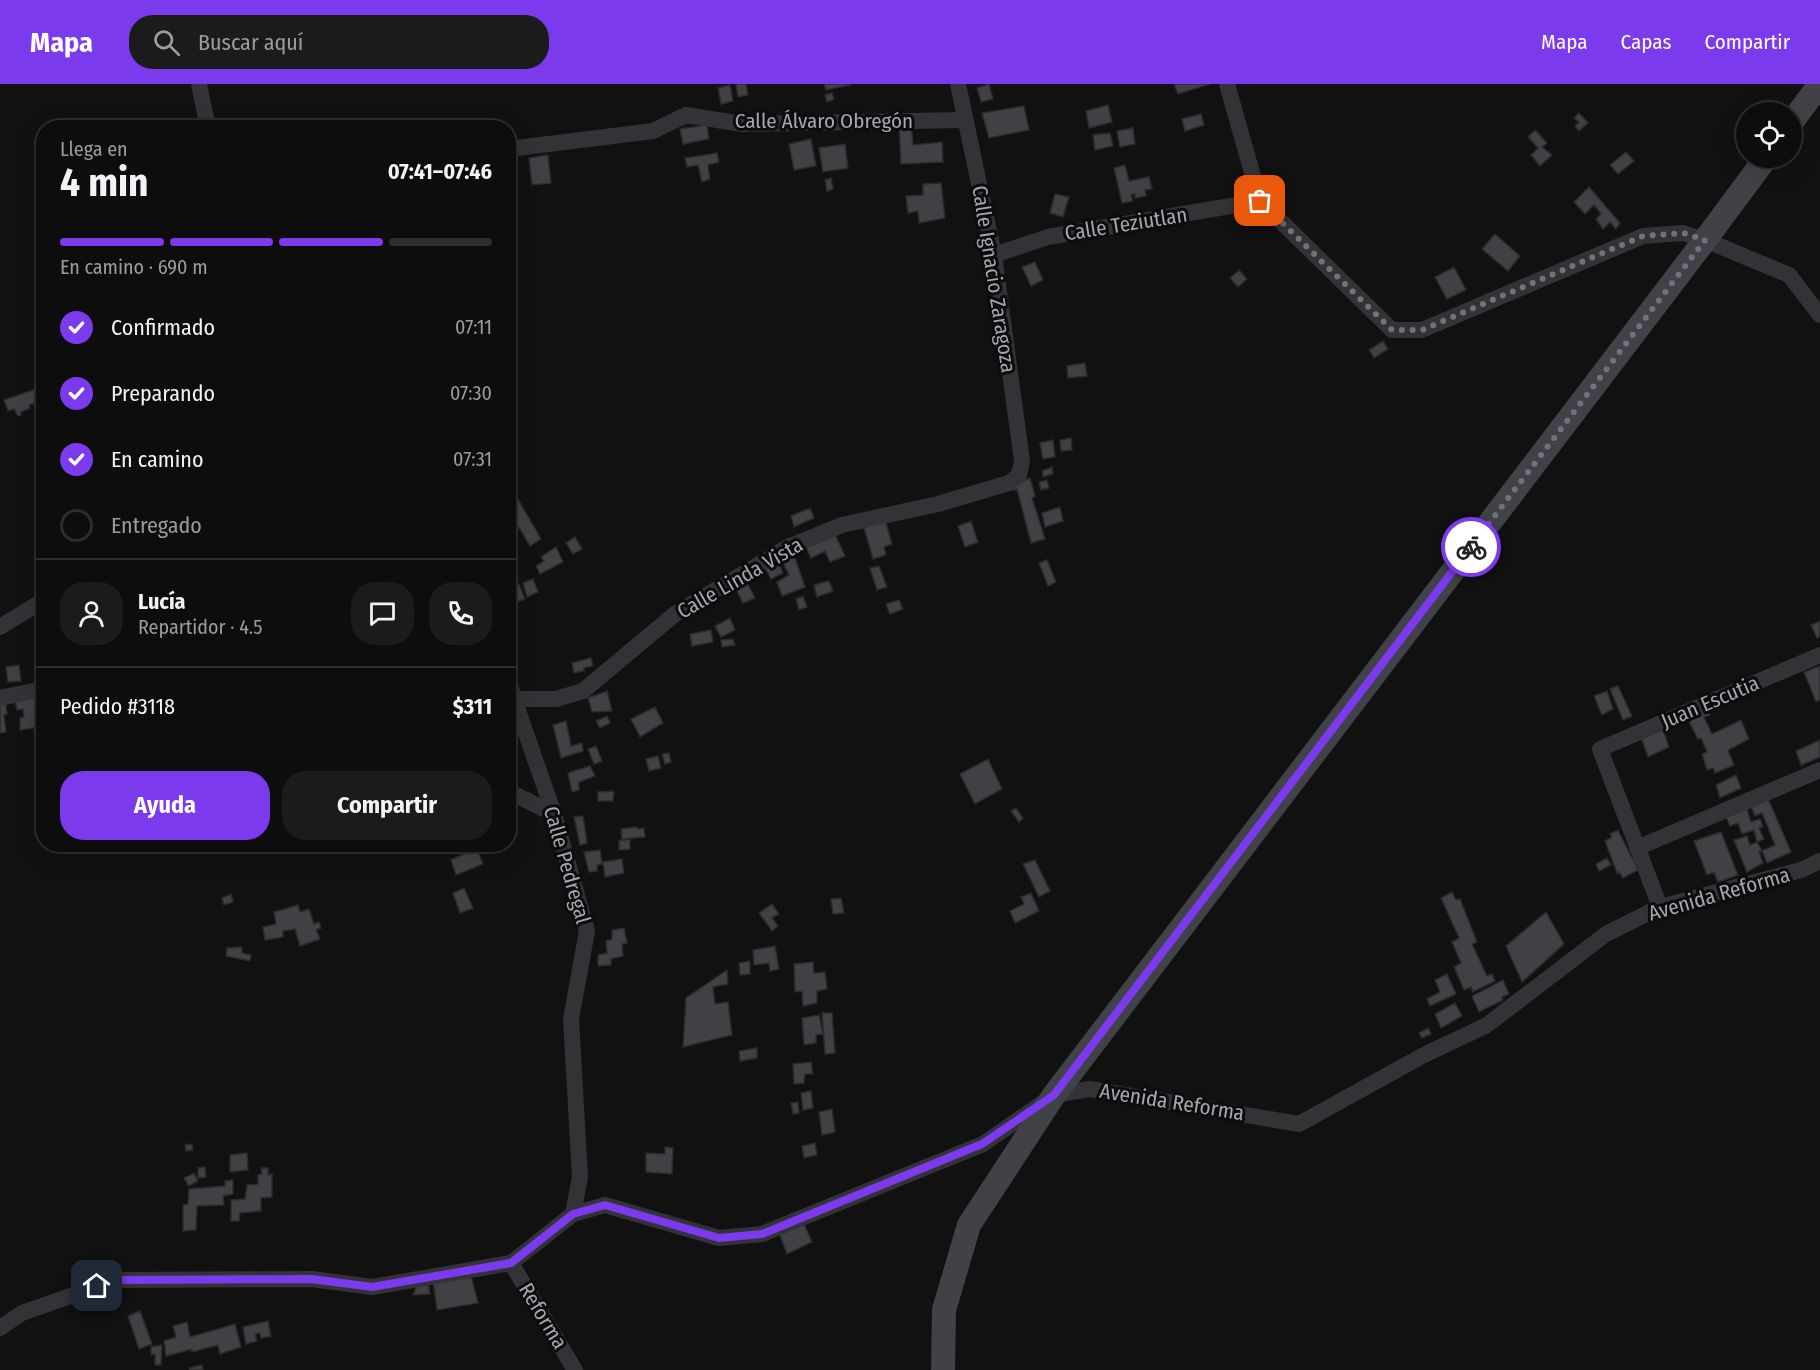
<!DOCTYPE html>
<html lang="es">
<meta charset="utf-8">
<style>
body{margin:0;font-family:"Fira Sans Condensed",sans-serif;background:#1b1b1c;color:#f1f3f6;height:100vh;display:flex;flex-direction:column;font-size:22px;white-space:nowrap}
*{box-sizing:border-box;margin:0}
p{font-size:20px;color:#9a9c9e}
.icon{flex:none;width:33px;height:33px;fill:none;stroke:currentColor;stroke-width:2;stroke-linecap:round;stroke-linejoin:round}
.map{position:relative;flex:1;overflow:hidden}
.side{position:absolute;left:36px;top:36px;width:480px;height:732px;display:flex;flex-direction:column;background:#0d0d0e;border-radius:24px;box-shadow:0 6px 24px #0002,0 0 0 2px #2d2d2e}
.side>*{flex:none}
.controls{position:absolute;left:1736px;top:18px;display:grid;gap:12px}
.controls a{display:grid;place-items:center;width:66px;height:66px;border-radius:50%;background:#0d0d0e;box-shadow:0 6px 24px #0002,0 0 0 2px #2d2d2e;font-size:30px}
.pin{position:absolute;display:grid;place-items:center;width:51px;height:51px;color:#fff;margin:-26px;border-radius:12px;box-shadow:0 3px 9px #0006}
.courier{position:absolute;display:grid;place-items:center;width:60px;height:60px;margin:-30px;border:4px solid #7c3aed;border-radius:50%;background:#fff;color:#222;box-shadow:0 2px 8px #0007}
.overview em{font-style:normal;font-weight:700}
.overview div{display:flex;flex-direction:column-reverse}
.overview{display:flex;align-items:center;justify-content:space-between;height:102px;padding:0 24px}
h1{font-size:39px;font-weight:700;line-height:45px}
.bar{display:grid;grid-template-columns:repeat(4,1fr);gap:9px 6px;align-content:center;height:72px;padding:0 24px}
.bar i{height:8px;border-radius:4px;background:#2d2d2e}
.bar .selected{background:#7c3aed}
.bar p{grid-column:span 4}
.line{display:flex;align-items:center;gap:15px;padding:0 24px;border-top:2px solid #2d2d2e}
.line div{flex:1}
.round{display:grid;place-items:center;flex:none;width:63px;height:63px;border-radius:24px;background:#1b1b1c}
ol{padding:0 24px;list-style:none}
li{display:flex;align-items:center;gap:18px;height:66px}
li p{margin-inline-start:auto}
li .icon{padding:6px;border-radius:50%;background:#7c3aed;color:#fff;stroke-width:4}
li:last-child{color:#9a9c9e}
li i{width:33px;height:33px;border:3px solid #2d2d2e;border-radius:50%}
.action{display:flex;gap:12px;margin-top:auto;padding:12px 24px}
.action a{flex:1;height:69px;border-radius:24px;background:#7c3aed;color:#fff;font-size:24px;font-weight:700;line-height:69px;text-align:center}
.action a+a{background:#1b1b1c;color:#f1f3f6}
header{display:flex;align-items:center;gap:36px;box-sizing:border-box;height:84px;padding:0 30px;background:#7c3aed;color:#fff}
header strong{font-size:28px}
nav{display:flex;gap:33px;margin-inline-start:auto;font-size:21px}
.search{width:420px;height:54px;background:#1b1b1c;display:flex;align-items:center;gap:15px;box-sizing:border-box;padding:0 21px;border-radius:24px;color:#9a9c9e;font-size:22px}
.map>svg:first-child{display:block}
.building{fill:#404145;stroke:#2b2b2e;stroke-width:1.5}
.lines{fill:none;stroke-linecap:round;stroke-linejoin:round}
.street{stroke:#333337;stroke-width:16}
.secondary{stroke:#414247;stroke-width:24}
.done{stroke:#71727a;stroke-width:6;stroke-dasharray:0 10.8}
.route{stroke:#7c3aed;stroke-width:8}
.labels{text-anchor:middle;stroke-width:6;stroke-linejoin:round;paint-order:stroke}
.street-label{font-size:21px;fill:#a4a7b2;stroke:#0c0c0d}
</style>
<header>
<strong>Mapa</strong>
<div class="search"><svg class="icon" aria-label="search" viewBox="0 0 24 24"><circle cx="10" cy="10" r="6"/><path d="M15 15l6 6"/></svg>Buscar aquí</div>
<nav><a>Mapa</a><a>Capas</a><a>Compartir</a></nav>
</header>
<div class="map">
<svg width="1820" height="1286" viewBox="0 0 1820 1286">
<rect width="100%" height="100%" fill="#111112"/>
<path class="building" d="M 736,0 L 746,0 L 748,11 L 738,13 Z
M 824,0 L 849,0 L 850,1 L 826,6 Z
M 989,0 L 993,15 L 981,18 L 977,4 Z
M 1174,0 L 1210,0 L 1178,10 Z
M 730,1 L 733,17 L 721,20 L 718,4 Z
M 832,9 L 834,15 L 827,18 L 825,11 Z
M 1108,21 L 1112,38 L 1089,44 L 1086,27 Z
M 1024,22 L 1029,46 L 989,54 L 982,29 Z
M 1579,29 L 1588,39 L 1579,47 L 1575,42 L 1579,38 L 1574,34 Z
M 1201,30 L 1204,41 L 1185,47 L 1182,35 Z
M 899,39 L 911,39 L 913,61 L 942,58 L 943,78 L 901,80 Z
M 707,41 L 709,55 L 683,60 L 680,45 Z
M 1133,44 L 1135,60 L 1120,63 L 1117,47 Z
M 1535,46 L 1547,59 L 1542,63 L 1552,71 L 1540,82 L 1531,71 L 1538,64 L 1528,53 Z
M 1110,49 L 1113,62 L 1095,66 L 1093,51 Z
M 811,55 L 816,82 L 794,86 L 789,60 Z
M 845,60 L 848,84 L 823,88 L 819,64 Z
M 1626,68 L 1634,77 L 1618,90 L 1610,81 Z
M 717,69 L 719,78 L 708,81 L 710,95 L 702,98 L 698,81 L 687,83 L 685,74 Z
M 548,71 L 551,99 L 532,101 L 529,74 Z
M 1125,81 L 1129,97 L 1149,93 L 1152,105 L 1145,106 L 1146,112 L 1135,114 L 1135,110 L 1131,111 L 1133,117 L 1122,119 L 1114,84 Z
M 831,94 L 833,105 L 827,107 L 825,96 Z
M 941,99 L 945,134 L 919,139 L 918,127 L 908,129 L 906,112 L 923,111 L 923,100 Z
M 1589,103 L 1620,139 L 1616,145 L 1610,138 L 1603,145 L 1596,135 L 1601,130 L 1594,121 L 1585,130 L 1574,118 Z
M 1055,110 L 1069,113 L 1063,133 L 1050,129 Z
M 513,111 L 517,121 L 509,124 L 508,113 Z
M 1495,150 L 1520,172 L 1508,187 L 1482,165 Z
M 1035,178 L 1043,196 L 1031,202 L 1022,183 Z
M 1454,183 L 1466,206 L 1447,215 L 1435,193 Z
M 1239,186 L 1247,195 L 1238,203 L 1230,194 Z
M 1383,257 L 1388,265 L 1374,274 L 1369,266 Z
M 1085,279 L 1087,292 L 1068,294 L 1067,282 Z
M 36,305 L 40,317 L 29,321 L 30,324 L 21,328 L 21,331 L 18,332 L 14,325 L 8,327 L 4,316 Z
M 1071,354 L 1072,366 L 1061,367 L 1060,356 Z
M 1053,356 L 1055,373 L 1043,375 L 1040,359 Z
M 1052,383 L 1053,390 L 1043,393 L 1042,387 Z
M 1030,394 L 1035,412 L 1032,414 L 1045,455 L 1031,459 L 1017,405 L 1014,406 L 1013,401 Z
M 1047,396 L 1049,404 L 1041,406 L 1039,398 Z
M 508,398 L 541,455 L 530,462 L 518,442 L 513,445 L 508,436 Z
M 1060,423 L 1063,437 L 1045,443 L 1042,429 Z
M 810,424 L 814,434 L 794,443 L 791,432 Z
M 885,435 L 892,460 L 884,463 L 886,471 L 873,475 L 863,440 Z
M 971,437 L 978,458 L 965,463 L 958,442 Z
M 833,446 L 845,472 L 830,478 L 825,467 L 811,474 L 804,459 Z
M 575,453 L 582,465 L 573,470 L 566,459 Z
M 556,463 L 563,478 L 540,490 L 536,482 L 544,477 L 541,473 Z
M 792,465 L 805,503 L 782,512 L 777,498 L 789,491 L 779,471 Z
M 776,473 L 783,489 L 771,495 L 763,480 Z
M 1047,476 L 1056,498 L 1048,502 L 1039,479 Z
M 879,482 L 887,503 L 877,506 L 870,484 Z
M 533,495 L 538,508 L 527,513 L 523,499 Z
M 829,497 L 833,507 L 817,513 L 814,501 Z
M 519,500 L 525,515 L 514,519 L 510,503 Z
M 748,500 L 755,514 L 743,519 L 736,505 Z
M 803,512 L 807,523 L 799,526 L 796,515 Z
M 899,516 L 903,525 L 890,530 L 886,520 Z
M 730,534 L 735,546 L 721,553 L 715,542 Z
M 1820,537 L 1820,552 L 1817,554 L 1811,541 Z
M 711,546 L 713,558 L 692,562 L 690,550 Z
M 733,555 L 735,561 L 722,563 L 721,556 Z
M 591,574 L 593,582 L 584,584 L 584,587 L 574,589 L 572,579 Z
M 19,581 L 21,597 L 8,598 L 6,583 Z
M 1820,582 L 1820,616 L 1816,618 L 1804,588 Z
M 1618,602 L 1632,632 L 1623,636 L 1610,605 Z
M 607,607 L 612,627 L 592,628 L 588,614 Z
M 1607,607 L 1613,625 L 1602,631 L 1594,612 Z
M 44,609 L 44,642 L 20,646 L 20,634 L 24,633 L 23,625 L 17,626 L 14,613 Z
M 5,616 L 7,630 L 4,631 L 6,648 L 0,649 L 0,617 Z
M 655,623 L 663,639 L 640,653 L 631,635 Z
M 1707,624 L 1710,631 L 1704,633 L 1712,650 L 1741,636 L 1749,655 L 1728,666 L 1734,681 L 1715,689 L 1713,684 L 1707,686 L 1702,670 L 1707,668 L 1701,654 L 1698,655 L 1686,632 Z
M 607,632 L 610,639 L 600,644 L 596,637 Z
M 566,637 L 571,662 L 582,659 L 583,667 L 561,674 L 553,641 Z
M 1661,640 L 1669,663 L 1648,673 L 1640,650 Z
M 1820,656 L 1820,673 L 1801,681 L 1796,667 Z
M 596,662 L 602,677 L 594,680 L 588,665 Z
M 669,669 L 671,678 L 665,680 L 662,670 Z
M 658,672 L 661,684 L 649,687 L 646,675 Z
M 988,675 L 1002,705 L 975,720 L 960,690 Z
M 590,682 L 595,692 L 579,698 L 579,706 L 572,708 L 568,689 Z
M 1736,691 L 1741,704 L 1720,714 L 1716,701 Z
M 614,707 L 613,717 L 598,717 L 598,708 Z
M 1767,712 L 1791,768 L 1767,779 L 1762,767 L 1775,761 L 1762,729 L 1755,732 L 1749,718 Z
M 1746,722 L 1751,738 L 1760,735 L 1763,743 L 1759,744 L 1764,755 L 1757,758 L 1754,746 L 1742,750 L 1738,739 L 1730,742 L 1725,731 Z
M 1016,724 L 1023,734 L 1019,738 L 1011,727 Z
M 583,732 L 587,759 L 580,761 L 574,733 Z
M 637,743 L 637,745 L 644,744 L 645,753 L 622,755 L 621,745 Z
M 1618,746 L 1638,786 L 1623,794 L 1619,788 L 1617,789 L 1605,757 L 1612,753 L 1610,750 Z
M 1721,748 L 1738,791 L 1718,798 L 1714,788 L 1707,791 L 1694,757 Z
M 1747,752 L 1750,761 L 1757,758 L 1762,767 L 1759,768 L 1763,779 L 1747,788 L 1734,756 Z
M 630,755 L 630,765 L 619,766 L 619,757 Z
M 461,760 L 475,760 L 483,780 L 456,791 L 451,776 L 464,770 Z
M 600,766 L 602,780 L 597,781 L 597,787 L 589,788 L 584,768 Z
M 1607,774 L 1611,781 L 1599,787 L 1596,780 Z
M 622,775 L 624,789 L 605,793 L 603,778 Z
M 1035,776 L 1050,807 L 1039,813 L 1023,780 Z
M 464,804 L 473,824 L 460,829 L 453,809 Z
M 1452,808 L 1456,816 L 1460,815 L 1477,858 L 1472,860 L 1487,892 L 1492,890 L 1495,897 L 1473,908 L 1471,903 L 1464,906 L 1454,883 L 1461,879 L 1452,858 L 1459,854 L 1441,814 Z
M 1031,809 L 1039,827 L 1015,839 L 1010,827 L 1024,820 L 1021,813 Z
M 231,810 L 233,818 L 224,821 L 222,814 Z
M 841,814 L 844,829 L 833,830 L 831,815 Z
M 772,820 L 779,830 L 772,834 L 778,842 L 772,847 L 759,829 Z
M 298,821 L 300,828 L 309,825 L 314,840 L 319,838 L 321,844 L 316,846 L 320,855 L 300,862 L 295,845 L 283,847 L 283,853 L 265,856 L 263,843 L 276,840 L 274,828 Z
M 1546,828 L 1564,860 L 1522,898 L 1506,862 Z
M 624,844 L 627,859 L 622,860 L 623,872 L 611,875 L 611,881 L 598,882 L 598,871 L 607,869 L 606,857 L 612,855 L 612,846 Z
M 775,862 L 779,885 L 770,887 L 769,879 L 754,881 L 753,866 Z
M 242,863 L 242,869 L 251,871 L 250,877 L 226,872 L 227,864 Z
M 750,877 L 750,890 L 740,891 L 739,879 Z
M 813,878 L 814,889 L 825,888 L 827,905 L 817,907 L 817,919 L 803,922 L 802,907 L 795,908 L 794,880 Z
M 727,886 L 728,900 L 713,903 L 715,920 L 728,918 L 732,951 L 683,963 L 686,914 Z
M 1447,890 L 1456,910 L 1430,922 L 1427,915 L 1440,908 L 1435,896 Z
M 1503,896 L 1509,910 L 1502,913 L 1503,916 L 1479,928 L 1472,912 Z
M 1455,919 L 1462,932 L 1441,944 L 1435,930 Z
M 822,929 L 832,929 L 835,969 L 825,970 Z
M 819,931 L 823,950 L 816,951 L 816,959 L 804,961 L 802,934 Z
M 1428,944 L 1431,950 L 1422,954 L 1419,949 Z
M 757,964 L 757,974 L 740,977 L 739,967 Z
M 811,978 L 813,990 L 805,990 L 804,999 L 794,1000 L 793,980 Z
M 811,1007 L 813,1024 L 803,1026 L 801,1009 Z
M 798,1018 L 799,1029 L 793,1030 L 791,1019 Z
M 832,1025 L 835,1048 L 822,1051 L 819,1028 Z
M 815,1059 L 817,1071 L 804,1074 L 802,1062 Z
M 192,1060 L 193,1066 L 186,1067 L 185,1061 Z
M 665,1063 L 673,1064 L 672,1090 L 646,1088 L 646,1069 L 665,1070 Z
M 247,1069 L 248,1086 L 230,1088 L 230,1071 Z
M 205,1083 L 206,1093 L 198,1094 L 198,1084 Z
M 261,1084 L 268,1084 L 268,1091 L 272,1090 L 272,1113 L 261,1114 L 261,1127 L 240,1129 L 239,1137 L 231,1137 L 231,1116 L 245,1115 L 247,1101 L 258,1100 L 258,1091 L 262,1090 Z
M 194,1089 L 198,1097 L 189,1102 L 184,1094 Z
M 233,1096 L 233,1110 L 223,1112 L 224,1121 L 197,1122 L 196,1146 L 183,1147 L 183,1121 L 188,1120 L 189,1105 L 225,1102 L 225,1097 Z
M 803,1138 L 812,1158 L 787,1170 L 779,1149 Z
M 470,1188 L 478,1219 L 437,1226 L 433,1196 Z
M 428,1197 L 430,1210 L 413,1211 L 418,1199 Z
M 140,1227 L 152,1260 L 139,1265 L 128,1232 Z
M 268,1237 L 271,1252 L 261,1254 L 260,1249 L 255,1250 L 257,1257 L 246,1260 L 243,1243 Z
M 187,1238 L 190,1253 L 235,1240 L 241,1263 L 220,1270 L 218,1261 L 192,1268 L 192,1265 L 166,1272 L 164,1257 L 176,1253 L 173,1242 Z
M 162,1261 L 161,1281 L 155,1281 L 155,1270 L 151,1271 L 151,1263 Z
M 202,1281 L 203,1286 L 190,1286 L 189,1284 Z"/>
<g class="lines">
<path class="street" d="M 199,0 L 208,44
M 1227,0 L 1260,117 L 1392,246 L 1422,246 L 1643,152 L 1683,149 L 1705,156 L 1789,191 L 1820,231
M 508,65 L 653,47 L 686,31 L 742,40 L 965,36
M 994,171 L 1048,153 L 1260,117
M 0,543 L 44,516
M 508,594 L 514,615 L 554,730 L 587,847 L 571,935 L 580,1093 L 573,1130
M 0,614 L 44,605
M 514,615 L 556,615 L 583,607 L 675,530 L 788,463 L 842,441 L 938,420 L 1009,399 L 1019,391 L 1022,377 L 994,171 L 958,0
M 508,707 L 554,730
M 1637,764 L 1820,686
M 1660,823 L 1600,665 L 1820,571
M 511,1179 L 575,1286
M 0,1244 L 22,1229 L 116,1196 L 312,1195 L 372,1203 L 511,1179 L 573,1130 L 605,1121 L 719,1154 L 762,1150 L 983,1060 L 1054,1011 L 1090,1005 L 1299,1040 L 1422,972 L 1487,941 L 1606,850 L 1660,823 L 1801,786 L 1820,777"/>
<path class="secondary" d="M 1791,39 L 1820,0
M 943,1286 L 944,1226 L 969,1141 L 1054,1011 L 1705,156 L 1766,74"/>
</g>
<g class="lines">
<path class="done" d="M 1260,117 L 1392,246 L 1422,246 L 1643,152 L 1683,149 L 1705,156 L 1471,463"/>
<path class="route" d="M 97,1202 L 116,1196 L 312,1195 L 372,1203 L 511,1179 L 573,1130 L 605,1121 L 719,1154 L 762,1150 L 982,1060 L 1054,1011 L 1471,463"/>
</g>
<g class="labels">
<g class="street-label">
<text x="824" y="44">Calle Álvaro Obregón</text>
<text transform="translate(1126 140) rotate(-9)" y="7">Calle Teziutlan</text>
<text transform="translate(994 195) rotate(81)" y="7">Calle Ignacio Zaragoza</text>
<text transform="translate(740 494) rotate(-30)" y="7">Calle Linda Vista</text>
<text transform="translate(1710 618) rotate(-23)" y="7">Juan Escutia</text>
<text transform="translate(567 781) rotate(74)" y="7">Calle Pedregal</text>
<text transform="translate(1719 810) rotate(-16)" y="7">Avenida Reforma</text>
<text transform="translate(1172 1018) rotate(9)" y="7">Avenida Reforma</text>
<text transform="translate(543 1232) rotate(59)" y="7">Reforma</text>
</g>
</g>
</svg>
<div class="controls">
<a><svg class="icon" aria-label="locate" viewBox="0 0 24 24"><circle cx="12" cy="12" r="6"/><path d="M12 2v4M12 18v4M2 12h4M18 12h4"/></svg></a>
</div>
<div class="pin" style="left:1260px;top:117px;background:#ea580c"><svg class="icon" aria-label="bag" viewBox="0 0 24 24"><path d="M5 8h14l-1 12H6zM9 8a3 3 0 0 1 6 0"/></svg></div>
<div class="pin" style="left:97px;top:1202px;background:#1f2937"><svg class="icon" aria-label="home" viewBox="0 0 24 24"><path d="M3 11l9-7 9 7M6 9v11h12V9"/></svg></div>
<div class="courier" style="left:1471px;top:463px"><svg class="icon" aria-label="bike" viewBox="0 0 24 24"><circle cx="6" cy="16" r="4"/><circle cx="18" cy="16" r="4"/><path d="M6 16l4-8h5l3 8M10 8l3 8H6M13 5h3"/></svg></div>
<section class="side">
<div class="overview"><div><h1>4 min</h1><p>Llega en</p></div><em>07:41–07:46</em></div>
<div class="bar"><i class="selected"></i><i class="selected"></i><i class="selected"></i><i></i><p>En camino · 690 m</p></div>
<ol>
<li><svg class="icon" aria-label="check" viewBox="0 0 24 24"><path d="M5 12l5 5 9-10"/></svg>Confirmado<p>07:11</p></li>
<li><svg class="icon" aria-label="check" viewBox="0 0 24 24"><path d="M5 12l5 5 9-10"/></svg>Preparando<p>07:30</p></li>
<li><svg class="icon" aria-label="check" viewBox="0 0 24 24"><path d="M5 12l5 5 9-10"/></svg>En camino<p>07:31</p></li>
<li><i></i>Entregado</li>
</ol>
<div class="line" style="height:108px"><a class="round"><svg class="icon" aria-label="person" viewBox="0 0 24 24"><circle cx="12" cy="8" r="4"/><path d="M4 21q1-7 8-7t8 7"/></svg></a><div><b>Lucía</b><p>Repartidor · 4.5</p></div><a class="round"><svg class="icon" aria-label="chat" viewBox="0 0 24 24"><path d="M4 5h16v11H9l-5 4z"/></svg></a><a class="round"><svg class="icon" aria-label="phone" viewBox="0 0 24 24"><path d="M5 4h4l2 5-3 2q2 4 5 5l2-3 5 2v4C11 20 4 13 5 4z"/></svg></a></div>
<div class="line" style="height:78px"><div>Pedido #3118</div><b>$311</b></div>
<div class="action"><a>Ayuda</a><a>Compartir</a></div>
</section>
</div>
